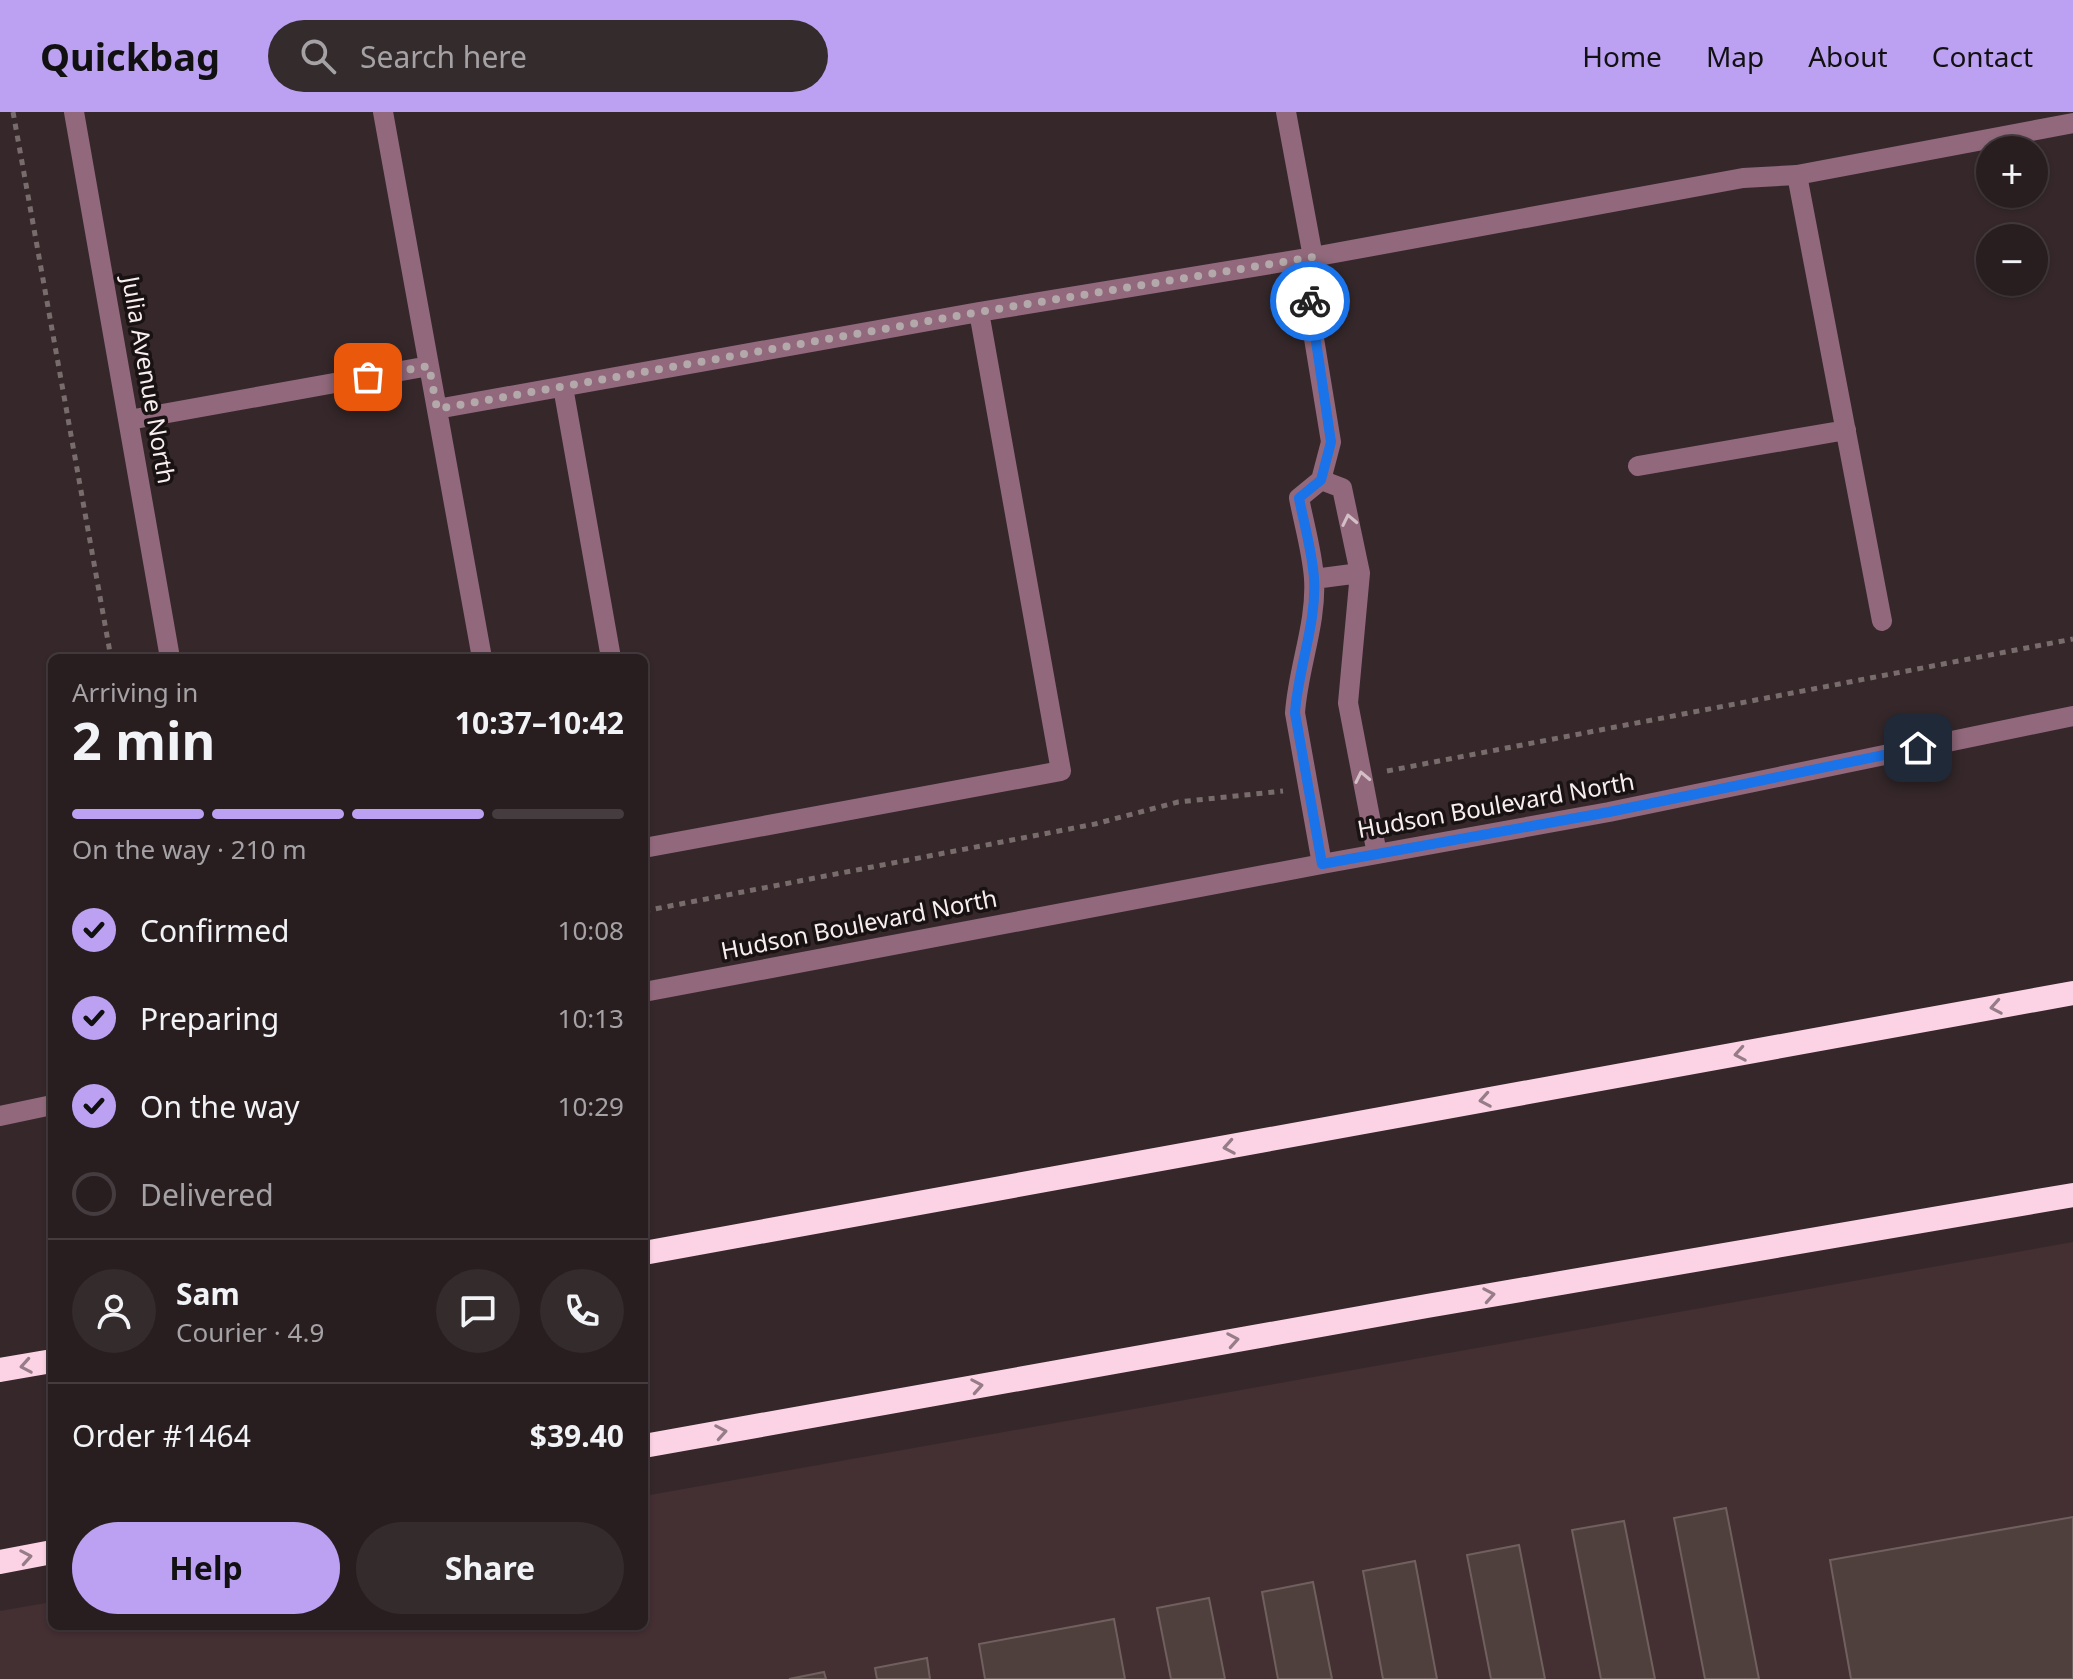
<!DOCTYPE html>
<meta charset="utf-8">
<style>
body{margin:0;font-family:"Noto Sans",sans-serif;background:#342b2d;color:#f1f3f6;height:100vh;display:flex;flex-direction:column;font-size:30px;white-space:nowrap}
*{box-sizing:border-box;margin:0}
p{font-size:26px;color:#a5a2a5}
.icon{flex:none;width:44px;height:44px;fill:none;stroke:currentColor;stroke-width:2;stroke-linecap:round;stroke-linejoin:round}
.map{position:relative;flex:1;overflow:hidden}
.panel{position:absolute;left:48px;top:542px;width:600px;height:976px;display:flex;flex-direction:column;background:#281e20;border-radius:12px;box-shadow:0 2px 6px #0004,0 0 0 2px #443c3e}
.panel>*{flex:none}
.buttons{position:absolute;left:1976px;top:24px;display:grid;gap:16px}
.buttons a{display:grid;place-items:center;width:72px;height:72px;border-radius:50%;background:#281e20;box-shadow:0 2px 6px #0004,0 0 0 2px #443c3e;font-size:40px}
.pin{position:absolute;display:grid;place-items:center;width:68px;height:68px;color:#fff;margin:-34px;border-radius:16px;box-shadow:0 4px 12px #0006}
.courier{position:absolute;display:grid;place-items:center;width:80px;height:80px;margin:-40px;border:6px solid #1a73e8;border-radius:50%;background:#fff;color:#222;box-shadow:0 2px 10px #0007}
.summary em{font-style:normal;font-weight:700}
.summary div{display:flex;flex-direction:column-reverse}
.summary{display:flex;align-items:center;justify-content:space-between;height:136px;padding:0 24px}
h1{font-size:52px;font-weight:700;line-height:60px}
.bar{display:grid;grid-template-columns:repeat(4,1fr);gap:12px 8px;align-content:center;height:96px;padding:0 24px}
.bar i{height:10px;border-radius:6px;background:#443c3e}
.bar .current{background:#bca0f2}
.bar p{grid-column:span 4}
.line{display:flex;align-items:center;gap:20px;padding:0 24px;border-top:2px solid #443c3e}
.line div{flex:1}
.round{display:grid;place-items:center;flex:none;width:84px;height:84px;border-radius:42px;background:#342b2d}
ol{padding:0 24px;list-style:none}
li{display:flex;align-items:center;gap:24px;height:88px}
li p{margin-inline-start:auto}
li .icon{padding:8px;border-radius:50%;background:#bca0f2;color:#111;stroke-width:4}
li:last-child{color:#a5a2a5}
li i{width:44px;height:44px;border:4px solid #443c3e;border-radius:50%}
.action{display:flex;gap:16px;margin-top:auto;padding:16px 24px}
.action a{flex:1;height:92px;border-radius:48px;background:#bca0f2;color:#111;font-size:32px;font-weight:700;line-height:92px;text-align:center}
.action a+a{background:#342b2d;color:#f1f3f6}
header{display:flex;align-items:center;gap:48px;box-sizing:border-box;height:112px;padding:0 40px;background:#bca0f2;color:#111}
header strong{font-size:38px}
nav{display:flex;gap:44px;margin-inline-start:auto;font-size:28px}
.search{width:560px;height:72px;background:#342b2d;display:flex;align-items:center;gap:20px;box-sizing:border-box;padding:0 28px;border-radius:44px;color:#a5a2a5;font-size:30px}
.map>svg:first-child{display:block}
.built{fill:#442f33}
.building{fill:#4f403e;stroke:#70605d;stroke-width:2}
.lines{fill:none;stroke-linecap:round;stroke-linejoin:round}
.path{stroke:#786c6d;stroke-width:5;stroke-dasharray:6 6;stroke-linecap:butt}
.minor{stroke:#92697c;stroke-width:20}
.highway{stroke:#fcd3e5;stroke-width:24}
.oneway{stroke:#d4bfc7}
.oneway2{stroke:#967c86}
.done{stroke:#b4a9aa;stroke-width:8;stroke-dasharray:0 14.4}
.route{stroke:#1a73e8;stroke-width:10}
.labels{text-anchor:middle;stroke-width:7;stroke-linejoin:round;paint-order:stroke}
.street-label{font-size:24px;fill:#f8eeef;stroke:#191213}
</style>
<header>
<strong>Quickbag</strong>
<div class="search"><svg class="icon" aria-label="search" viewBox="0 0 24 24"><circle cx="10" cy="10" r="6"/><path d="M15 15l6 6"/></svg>Search here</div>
<nav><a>Home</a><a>Map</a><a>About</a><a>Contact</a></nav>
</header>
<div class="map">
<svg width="2073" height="1567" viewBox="0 0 2073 1567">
<rect width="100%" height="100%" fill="#36282a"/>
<path class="built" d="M 2073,1130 L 2073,1567 L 0,1567 L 0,1499 L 52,1490 L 52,1514 L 644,1514 L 644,1384 Z"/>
<path class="building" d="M 1726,1396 L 1759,1567 L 1705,1567 L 1674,1406 Z
M 2073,1405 L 2073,1567 L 1851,1567 L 1830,1448 Z
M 1624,1409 L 1655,1567 L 1601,1567 L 1572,1418 Z
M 1519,1433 L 1545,1567 L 1491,1567 L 1467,1443 Z
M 1415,1449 L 1437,1567 L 1383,1567 L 1363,1459 Z
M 1313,1470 L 1332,1567 L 1278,1567 L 1262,1480 Z
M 1209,1486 L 1225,1567 L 1171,1567 L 1157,1496 Z
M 1114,1507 L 1125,1567 L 985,1567 L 979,1532 Z
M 927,1546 L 930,1567 L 877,1567 L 875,1556 Z
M 824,1560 L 826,1567 L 789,1567 Z"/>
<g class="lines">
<path class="path" d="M 13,0 L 111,546
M 1387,659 L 2073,527
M 644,799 L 1095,712 L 1178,690 L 1283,679"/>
<path class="minor" d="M 74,0 L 170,546
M 383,0 L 482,546
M 1286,0 L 1313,145 L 1309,196 L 1331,330 L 1321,368 L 1299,386 C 1304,412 1312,439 1314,466 C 1317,511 1298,556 1295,601 L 1322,752
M 1797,63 L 1882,509
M 979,200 L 1313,145 L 1743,66 L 1797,63 L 2073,11
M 563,275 L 611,546
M 437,297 L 979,200 L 1061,659 L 644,736
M 129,308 L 429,254
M 1638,354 L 1846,318
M 1321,368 L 1342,376 L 1360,461 L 1348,591 L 1377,742
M 1314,467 L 1360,461
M 644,880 L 1322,752 L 1609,700 L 2073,604
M 0,1004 L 52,993"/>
<path class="highway" d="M 644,1141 L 2073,881
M 0,1258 L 52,1249
M 644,1334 L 1427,1194 L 2073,1083
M 0,1450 L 52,1440"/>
</g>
<defs><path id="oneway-chevron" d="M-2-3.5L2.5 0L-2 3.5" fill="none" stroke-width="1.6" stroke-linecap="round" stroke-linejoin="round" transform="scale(2)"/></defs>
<g class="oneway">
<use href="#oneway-chevron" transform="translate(1349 408) rotate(-102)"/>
<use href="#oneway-chevron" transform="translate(1362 665) rotate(-102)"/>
</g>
<g class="oneway2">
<use href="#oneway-chevron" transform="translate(1996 895) rotate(170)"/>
<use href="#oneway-chevron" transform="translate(1740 942) rotate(170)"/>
<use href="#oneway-chevron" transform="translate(1485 988) rotate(170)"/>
<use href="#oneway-chevron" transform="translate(1229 1035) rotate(170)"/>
<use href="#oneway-chevron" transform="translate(1489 1183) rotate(-10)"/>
<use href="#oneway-chevron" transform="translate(1233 1228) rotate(-10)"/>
<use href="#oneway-chevron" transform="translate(26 1254) rotate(170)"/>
<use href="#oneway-chevron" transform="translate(977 1274) rotate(-10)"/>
<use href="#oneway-chevron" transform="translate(721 1320) rotate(-10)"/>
<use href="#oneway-chevron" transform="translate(26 1445) rotate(-10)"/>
</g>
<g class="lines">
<path class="done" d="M 368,265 L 429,254 L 437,297 L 979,200 L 1313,145 L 1310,189"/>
<path class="route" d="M 1310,189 L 1331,330 L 1321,368 L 1299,386 C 1304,412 1312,439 1314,466 C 1317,511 1298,556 1295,601 L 1322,752 L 1609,700 L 1918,636"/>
</g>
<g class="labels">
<g class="street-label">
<text transform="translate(148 268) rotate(80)" y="8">Julia Avenue North</text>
<text transform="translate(1496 694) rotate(-10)" y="8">Hudson Boulevard North</text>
<text transform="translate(859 813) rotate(-11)" y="8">Hudson Boulevard North</text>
</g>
</g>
</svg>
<div class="buttons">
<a>+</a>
<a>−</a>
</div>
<div class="pin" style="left:368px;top:265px;background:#ea580c"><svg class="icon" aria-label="bag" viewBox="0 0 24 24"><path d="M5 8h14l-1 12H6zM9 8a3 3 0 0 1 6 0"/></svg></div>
<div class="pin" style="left:1918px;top:636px;background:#1f2937"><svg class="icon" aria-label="home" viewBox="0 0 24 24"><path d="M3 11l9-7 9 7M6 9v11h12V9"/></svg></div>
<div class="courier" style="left:1310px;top:189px"><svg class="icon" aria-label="bike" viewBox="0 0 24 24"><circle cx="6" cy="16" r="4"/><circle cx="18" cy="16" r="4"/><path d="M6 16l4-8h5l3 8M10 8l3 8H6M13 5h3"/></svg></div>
<section class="panel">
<div class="summary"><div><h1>2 min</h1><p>Arriving in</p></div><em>10:37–10:42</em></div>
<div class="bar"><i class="current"></i><i class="current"></i><i class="current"></i><i></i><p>On the way · 210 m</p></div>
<ol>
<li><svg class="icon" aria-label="check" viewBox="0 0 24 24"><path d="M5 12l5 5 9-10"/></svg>Confirmed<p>10:08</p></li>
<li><svg class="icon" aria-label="check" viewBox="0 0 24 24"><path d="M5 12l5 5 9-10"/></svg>Preparing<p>10:13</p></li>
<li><svg class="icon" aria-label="check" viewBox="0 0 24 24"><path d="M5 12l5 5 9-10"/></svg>On the way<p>10:29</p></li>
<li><i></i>Delivered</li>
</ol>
<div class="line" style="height:144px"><a class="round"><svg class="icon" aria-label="person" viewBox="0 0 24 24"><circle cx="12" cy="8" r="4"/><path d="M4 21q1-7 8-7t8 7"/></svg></a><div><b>Sam</b><p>Courier · 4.9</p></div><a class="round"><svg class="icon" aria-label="chat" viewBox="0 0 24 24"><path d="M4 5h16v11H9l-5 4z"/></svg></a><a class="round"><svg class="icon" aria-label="phone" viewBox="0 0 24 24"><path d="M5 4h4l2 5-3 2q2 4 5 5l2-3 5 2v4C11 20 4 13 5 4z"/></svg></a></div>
<div class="line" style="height:104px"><div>Order #1464</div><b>$39.40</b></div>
<div class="action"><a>Help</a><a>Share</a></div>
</section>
</div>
